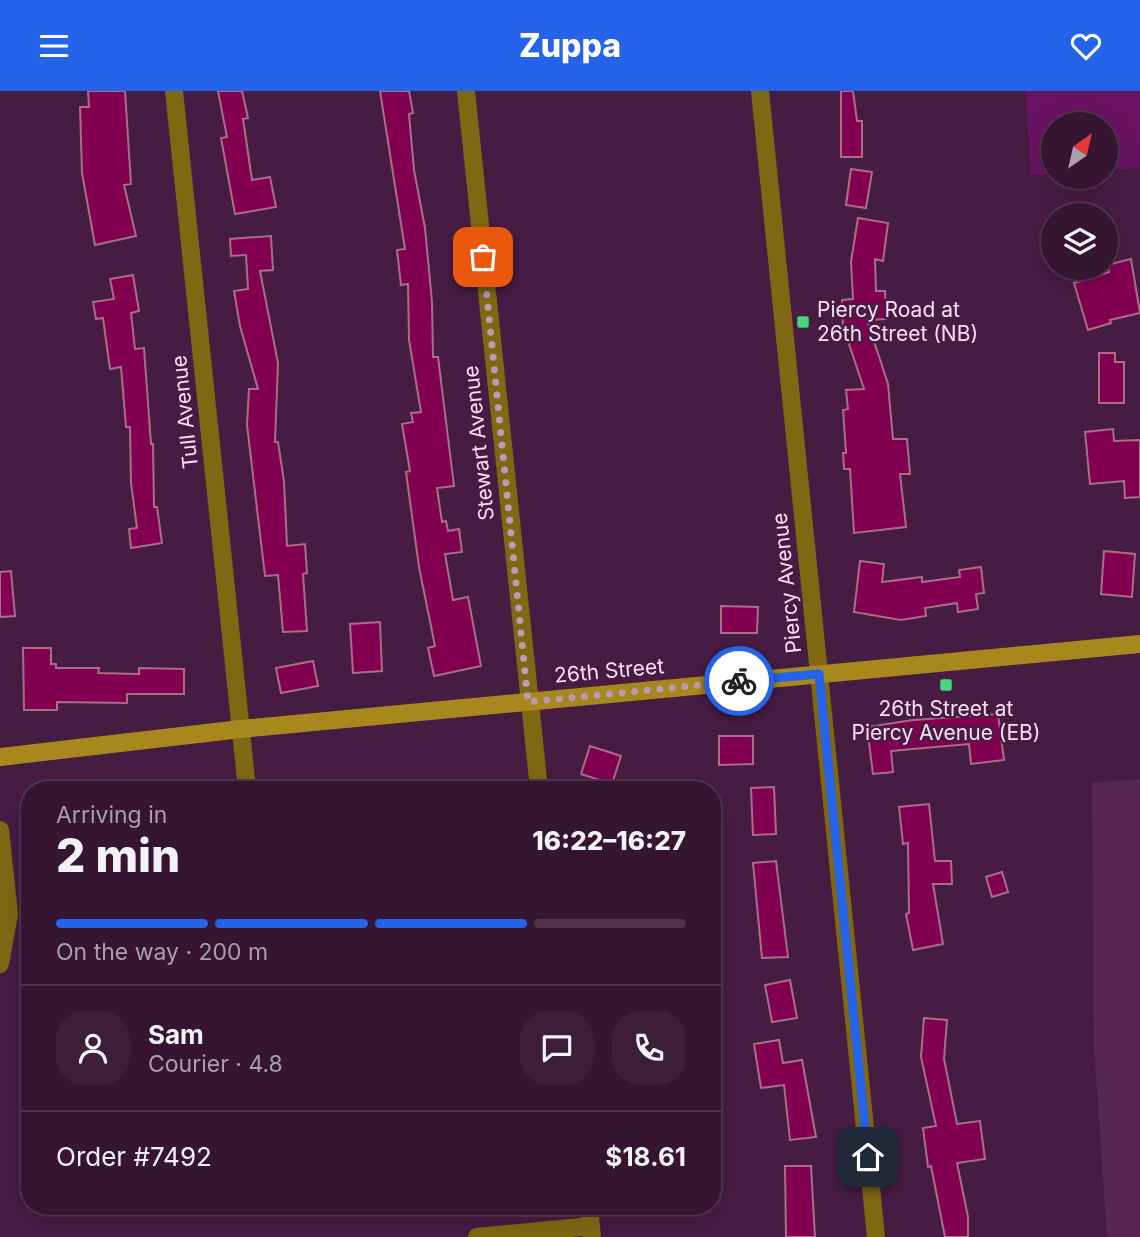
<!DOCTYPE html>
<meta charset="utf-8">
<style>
body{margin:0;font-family:Inter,sans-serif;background:#3d1e3a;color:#f1f3f6;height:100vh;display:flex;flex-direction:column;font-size:26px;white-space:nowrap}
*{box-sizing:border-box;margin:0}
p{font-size:23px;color:#aa9fac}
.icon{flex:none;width:38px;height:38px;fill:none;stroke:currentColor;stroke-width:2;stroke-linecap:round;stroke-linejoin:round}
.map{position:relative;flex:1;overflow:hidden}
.panel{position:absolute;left:21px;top:690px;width:700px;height:434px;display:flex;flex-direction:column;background:#351532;border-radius:28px;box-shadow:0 7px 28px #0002,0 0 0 2px #4f344d}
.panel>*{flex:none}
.needle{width:46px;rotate:34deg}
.buttons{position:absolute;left:1041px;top:21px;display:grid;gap:14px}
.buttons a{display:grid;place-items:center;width:77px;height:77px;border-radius:50%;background:#351532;box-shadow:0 7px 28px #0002,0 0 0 2px #4f344d;font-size:35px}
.pin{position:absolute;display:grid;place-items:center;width:60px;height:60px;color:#fff;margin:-30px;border-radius:14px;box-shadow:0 4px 10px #0006}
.courier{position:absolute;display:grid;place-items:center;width:70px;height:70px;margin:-35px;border:5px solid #2563eb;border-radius:50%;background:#fff;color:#222;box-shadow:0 2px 9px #0007}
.overview em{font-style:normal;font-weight:800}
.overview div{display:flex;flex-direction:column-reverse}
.overview{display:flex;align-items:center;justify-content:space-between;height:119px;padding:0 35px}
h1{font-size:46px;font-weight:800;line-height:52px}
.bar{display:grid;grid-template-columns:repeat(4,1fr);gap:10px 7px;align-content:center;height:84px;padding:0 35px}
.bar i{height:9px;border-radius:5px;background:#4f344d}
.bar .active{background:#2563eb}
.bar p{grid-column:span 4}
.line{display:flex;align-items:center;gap:18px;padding:0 35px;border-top:2px solid #4f344d}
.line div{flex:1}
.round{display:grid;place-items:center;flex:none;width:74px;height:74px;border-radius:28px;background:#3d1e3a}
header{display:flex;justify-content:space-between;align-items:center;height:91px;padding:0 35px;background:#2563eb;color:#fff;font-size:32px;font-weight:800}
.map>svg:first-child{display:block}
.built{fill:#572651}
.green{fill:#691462}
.building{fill:#810150;stroke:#aa6d88;stroke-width:2}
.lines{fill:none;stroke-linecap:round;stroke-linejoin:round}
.street{stroke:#806813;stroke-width:18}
.secondary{stroke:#a6881d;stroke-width:18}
.done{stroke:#bb9ab7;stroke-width:7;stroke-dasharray:0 12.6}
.route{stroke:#2563eb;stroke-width:9}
.poi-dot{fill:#44d77b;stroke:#471c43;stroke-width:2.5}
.labels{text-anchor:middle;stroke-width:5;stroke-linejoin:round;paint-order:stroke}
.poi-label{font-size:21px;fill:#fadef5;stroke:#471c43;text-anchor:start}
.street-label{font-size:21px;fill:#fadef5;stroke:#471c43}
</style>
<header><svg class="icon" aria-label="menu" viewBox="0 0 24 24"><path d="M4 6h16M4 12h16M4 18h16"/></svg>Zuppa<svg class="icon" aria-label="heart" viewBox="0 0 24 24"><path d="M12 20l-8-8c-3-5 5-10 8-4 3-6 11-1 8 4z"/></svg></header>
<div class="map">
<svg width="1140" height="1146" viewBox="0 0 1140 1146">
<rect width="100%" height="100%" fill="#471c43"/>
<path class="built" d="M 1140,688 L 1140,1146 L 1107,1146 L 1094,956 L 1092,692 Z"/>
<path class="green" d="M 1025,0 L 1140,0 L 1140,77 L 1106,79 L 1106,33 L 1054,33 L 1053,83 L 1031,84 Z"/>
<path class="building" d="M 88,0 L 125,0 L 131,93 L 124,94 L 136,145 L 95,154 L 82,82 L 80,16 L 89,16 Z
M 218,0 L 242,0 L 248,27 L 243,28 L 252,89 L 270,86 L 276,116 L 235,123 L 221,47 L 227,46 Z
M 380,0 L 409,0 L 413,22 L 409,23 L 414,79 L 425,137 L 432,211 L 433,266 L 438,266 L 454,395 L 437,397 L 442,431 L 446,430 L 448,440 L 459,438 L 462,461 L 445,463 L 453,509 L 468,506 L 481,575 L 434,585 L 428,557 L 435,555 L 419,476 L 406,381 L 410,380 L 402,333 L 413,331 L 411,322 L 421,321 L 409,249 L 408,193 L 401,194 L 397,159 L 405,158 Z
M 841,0 L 853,0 L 857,30 L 862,30 L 862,66 L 841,66 Z
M 851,78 L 872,81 L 866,117 L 846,114 Z
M 858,127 L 888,132 L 883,170 L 875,168 L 876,200 L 885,200 L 886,228 L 867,229 L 888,293 L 893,348 L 907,348 L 910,383 L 900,383 L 906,436 L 854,442 L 850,378 L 844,378 L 843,362 L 846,362 L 843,319 L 848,318 L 846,299 L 864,298 L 843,235 L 842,209 L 853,208 L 851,171 Z
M 271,145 L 273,179 L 260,180 L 278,272 L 275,351 L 278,351 L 284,390 L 287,455 L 305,453 L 307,482 L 303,483 L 307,540 L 283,541 L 278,484 L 265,485 L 247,334 L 249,298 L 258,298 L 240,235 L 234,200 L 248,198 L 246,164 L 231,165 L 230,148 Z
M 1131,168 L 1140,222 L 1110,229 L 1111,232 L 1088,239 L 1074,192 L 1109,181 L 1107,174 Z
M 133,184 L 139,220 L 131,222 L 135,258 L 144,257 L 151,353 L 153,353 L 154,416 L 157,416 L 162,452 L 131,457 L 129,438 L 137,437 L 131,392 L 130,336 L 126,336 L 121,276 L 110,278 L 103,227 L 96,228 L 93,211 L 114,208 L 110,188 Z
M 1099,262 L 1115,262 L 1115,271 L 1124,271 L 1124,312 L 1099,312 Z
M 1113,338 L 1114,350 L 1140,349 L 1140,406 L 1125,407 L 1124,390 L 1090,393 L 1085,341 Z
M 1104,460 L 1135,463 L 1132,506 L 1101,503 Z
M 860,470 L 884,473 L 882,491 L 922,486 L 922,491 L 960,486 L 959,479 L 981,476 L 984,502 L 976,503 L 978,518 L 958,521 L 957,512 L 925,517 L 926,525 L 901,529 L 854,521 Z
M 11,480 L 15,525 L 0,526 L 0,481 Z
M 721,515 L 758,516 L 757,542 L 721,542 Z
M 380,531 L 382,580 L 353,582 L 350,533 Z
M 23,557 L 51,557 L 51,573 L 56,573 L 56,577 L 99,577 L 98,582 L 139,583 L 139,577 L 184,578 L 184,603 L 127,603 L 127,612 L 57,611 L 57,619 L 24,619 Z
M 313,570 L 318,595 L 281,602 L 276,577 Z
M 998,623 L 1004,669 L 971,673 L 969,653 L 891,660 L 893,681 L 873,683 L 867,636 L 913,629 Z
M 719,645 L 753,645 L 753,673 L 719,674 Z
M 590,655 L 621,665 L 612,693 L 581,683 Z
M 774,696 L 776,743 L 753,744 L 751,697 Z
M 929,713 L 935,770 L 951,770 L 952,793 L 933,793 L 943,853 L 913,859 L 906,823 L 909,822 L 908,752 L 903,753 L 899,716 Z
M 776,770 L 788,866 L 762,867 L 753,772 Z
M 1002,781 L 1008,801 L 992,806 L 986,786 Z
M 790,889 L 797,927 L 772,931 L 765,894 Z
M 924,927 L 947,929 L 944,968 L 957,1033 L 980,1030 L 985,1068 L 957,1072 L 968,1126 L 968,1146 L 945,1146 L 931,1075 L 928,1076 L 923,1037 L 936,1035 L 921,966 Z
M 779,949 L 783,972 L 802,969 L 816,1046 L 790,1049 L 784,994 L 761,997 L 754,953 Z
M 785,1075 L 811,1075 L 815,1146 L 786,1146 Z"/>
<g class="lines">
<path class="street" d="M 174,0 L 247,698
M 466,0 L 539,698
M 760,0 L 876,1146
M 0,739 L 9,823 L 0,873
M 589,1115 L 592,1146
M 477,1146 L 591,1135"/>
<path class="secondary" d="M 0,666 L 241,638 L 1140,553"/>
</g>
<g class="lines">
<path class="done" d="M 483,166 L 528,611 L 739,590"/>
<path class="route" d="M 739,590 L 819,583 L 868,1066"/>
</g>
<g class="poi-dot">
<rect x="796" y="224" width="14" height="14" rx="3.5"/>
<rect x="939" y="587" width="14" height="14" rx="3.5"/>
</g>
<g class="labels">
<g class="poi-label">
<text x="817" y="226">Piercy Road at<tspan x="817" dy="24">26th Street (NB)</tspan></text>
<text x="946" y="625" text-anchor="middle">26th Street at<tspan x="946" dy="24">Piercy Avenue (EB)</tspan></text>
</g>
<g class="street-label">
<text transform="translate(185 321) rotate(-96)" y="7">Tull Avenue</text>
<text transform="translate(479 352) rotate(-96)" y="7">Stewart Avenue</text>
<text transform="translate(787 492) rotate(-96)" y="7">Piercy Avenue</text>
<text transform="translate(609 580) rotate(-5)" y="7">26th Street</text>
</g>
</g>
</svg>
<div class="buttons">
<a><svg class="needle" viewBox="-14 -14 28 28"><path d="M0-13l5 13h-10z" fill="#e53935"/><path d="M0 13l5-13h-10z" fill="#aa9fac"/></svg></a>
<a><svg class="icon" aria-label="layers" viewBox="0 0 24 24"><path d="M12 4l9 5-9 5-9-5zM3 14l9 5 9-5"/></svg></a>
</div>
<div class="pin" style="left:483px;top:166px;background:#ea580c"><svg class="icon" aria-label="bag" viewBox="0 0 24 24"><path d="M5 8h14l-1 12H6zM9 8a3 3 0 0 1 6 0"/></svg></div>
<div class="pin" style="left:868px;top:1066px;background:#1f2937"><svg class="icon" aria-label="home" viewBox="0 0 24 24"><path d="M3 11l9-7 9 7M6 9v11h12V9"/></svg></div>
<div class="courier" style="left:739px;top:590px"><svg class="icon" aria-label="bike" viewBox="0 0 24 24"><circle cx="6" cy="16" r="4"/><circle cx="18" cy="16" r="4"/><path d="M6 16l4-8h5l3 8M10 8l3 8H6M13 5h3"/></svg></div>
<section class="panel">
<div class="overview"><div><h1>2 min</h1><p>Arriving in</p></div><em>16:22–16:27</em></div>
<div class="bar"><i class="active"></i><i class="active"></i><i class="active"></i><i></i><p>On the way · 200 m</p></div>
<div class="line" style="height:126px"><a class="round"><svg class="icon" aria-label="person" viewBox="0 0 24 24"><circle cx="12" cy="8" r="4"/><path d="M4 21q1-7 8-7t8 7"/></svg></a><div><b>Sam</b><p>Courier · 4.8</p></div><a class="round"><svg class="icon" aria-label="chat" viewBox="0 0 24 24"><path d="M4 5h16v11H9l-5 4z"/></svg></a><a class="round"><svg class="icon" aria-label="phone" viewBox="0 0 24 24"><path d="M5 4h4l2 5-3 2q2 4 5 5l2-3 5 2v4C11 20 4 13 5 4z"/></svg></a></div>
<div class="line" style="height:91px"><div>Order #7492</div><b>$18.61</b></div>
</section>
</div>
